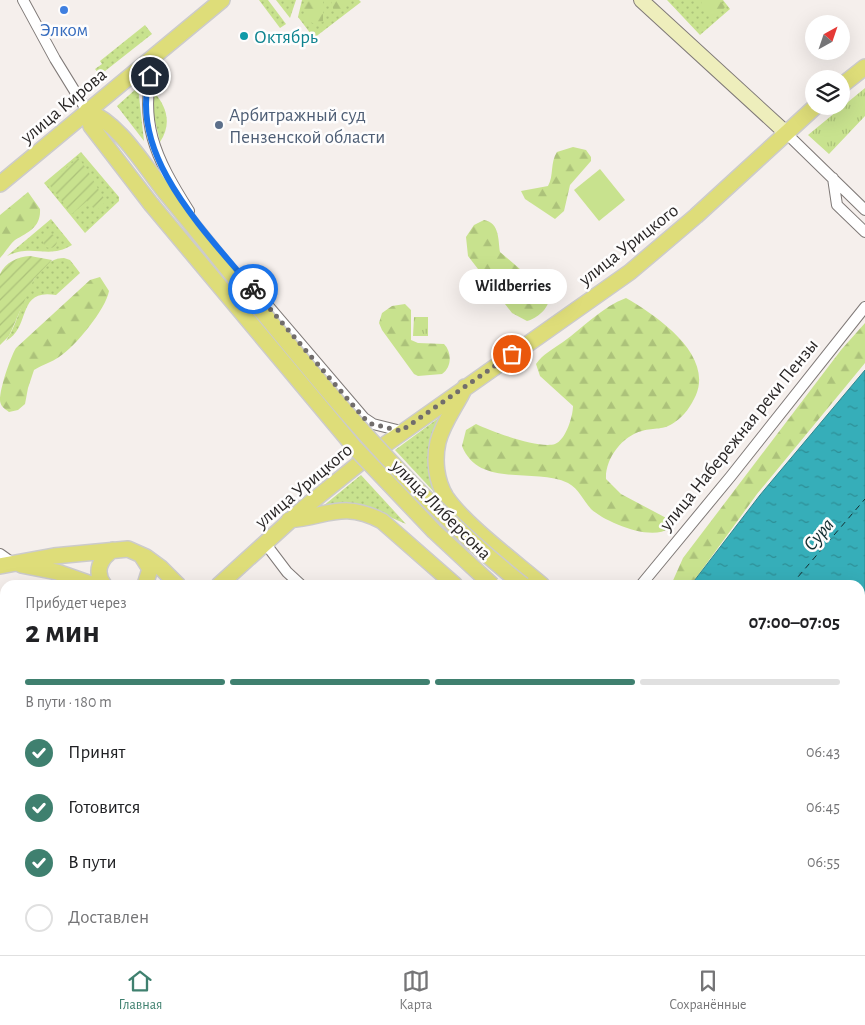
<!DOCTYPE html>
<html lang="ru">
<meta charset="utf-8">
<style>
body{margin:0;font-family:"Alegreya Sans",sans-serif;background:#f6f6f6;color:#202124;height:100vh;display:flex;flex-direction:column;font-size:19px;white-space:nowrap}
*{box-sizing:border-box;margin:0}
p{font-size:16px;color:#757577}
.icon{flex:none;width:28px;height:28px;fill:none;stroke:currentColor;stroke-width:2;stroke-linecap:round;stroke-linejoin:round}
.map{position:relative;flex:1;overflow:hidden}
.panel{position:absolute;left:0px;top:580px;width:865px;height:375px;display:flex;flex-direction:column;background:#fff;border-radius:15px 15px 0 0;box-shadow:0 5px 20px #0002}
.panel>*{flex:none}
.needle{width:32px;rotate:40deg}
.buttons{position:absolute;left:805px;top:15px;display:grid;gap:10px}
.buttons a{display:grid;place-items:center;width:45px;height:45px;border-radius:50%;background:#fff;box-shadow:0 5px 20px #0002;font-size:25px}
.pin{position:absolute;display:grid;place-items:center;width:42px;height:42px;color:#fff;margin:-21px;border:2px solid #fff;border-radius:50%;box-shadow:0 1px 5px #0007}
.courier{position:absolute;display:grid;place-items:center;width:50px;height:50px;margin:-25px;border:4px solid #1a73e8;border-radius:50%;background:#fff;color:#222;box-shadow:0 1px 6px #0007}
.bubble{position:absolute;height:35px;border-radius:18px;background:#fff;box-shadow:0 5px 20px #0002;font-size:16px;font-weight:700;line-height:35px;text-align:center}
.overview em{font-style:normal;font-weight:700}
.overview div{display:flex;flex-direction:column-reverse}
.overview{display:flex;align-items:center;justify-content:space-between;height:85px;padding:0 25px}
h1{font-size:32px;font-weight:700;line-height:38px}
.bar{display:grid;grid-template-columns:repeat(4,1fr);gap:8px 5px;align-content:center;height:60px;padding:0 25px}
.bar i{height:6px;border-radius:4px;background:#e0e0e0}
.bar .selected{background:#3f806f}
.bar p{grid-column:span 4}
ol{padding:0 25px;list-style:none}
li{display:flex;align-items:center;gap:15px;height:55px}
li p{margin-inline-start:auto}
li .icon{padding:5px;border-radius:50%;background:#3f806f;color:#fff;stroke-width:4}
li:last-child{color:#757577}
li i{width:28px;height:28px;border:2px solid #e0e0e0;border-radius:50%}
.tabs{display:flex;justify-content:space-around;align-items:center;height:70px;border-top:1px solid #e0e0e0;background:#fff;font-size:14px;color:#757577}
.tabs a{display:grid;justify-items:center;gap:2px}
.tabs .selected{color:#3f806f}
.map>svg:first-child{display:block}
.grass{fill:url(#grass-dots)}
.forest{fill:url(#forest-firs)}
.sand{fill:url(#sand-dots)}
.park{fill:url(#park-tufts)}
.garden{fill:url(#garden-furrows)}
.pitch{fill:#c8e28e}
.water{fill:url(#water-ripples);stroke:#32868d}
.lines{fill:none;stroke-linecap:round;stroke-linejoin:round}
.ferry{stroke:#142e31;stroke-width:1;stroke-dasharray:6 5;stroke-linecap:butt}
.street-casing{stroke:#7f7977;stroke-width:12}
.secondary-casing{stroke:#7f7977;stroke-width:16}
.primary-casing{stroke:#cccbcb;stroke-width:18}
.street{stroke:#fff;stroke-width:10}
.secondary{stroke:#eeeebc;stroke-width:14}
.primary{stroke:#dedd79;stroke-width:15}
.primary-bridge-casing{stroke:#cccbcb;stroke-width:18;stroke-linecap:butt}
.primary-bridge{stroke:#dedd79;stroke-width:15}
.done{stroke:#716d6c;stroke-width:5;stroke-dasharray:0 9}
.route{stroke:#1a73e8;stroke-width:6}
.shop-dot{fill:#3f7fe0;stroke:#fefdfd;stroke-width:2}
.culture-dot{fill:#0f9aa8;stroke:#fefdfd;stroke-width:2}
.service-dot{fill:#5c6f8a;stroke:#fefdfd;stroke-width:2}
.labels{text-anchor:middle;stroke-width:5;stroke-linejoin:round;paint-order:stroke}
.shop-label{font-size:19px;fill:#366cbe;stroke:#fefdfd}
.culture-label{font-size:19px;fill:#0d838f;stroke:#fefdfd;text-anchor:start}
.street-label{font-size:19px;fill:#2a2727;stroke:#fefdfd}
.service-label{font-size:19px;fill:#4e5e75;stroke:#fefdfd;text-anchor:start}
.water-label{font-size:20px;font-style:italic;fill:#142e31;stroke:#fefdfd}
</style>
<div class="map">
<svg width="865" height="955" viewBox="0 0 865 955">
<defs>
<pattern id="grass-dots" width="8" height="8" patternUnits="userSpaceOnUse" patternTransform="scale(1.25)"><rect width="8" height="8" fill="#c8e28e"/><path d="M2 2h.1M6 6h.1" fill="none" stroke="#acc27a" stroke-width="1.8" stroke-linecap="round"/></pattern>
<pattern id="forest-firs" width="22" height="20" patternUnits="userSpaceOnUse" patternTransform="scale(1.25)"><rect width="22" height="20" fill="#c8e28e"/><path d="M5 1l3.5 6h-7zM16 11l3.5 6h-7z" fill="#acc27a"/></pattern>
<pattern id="sand-dots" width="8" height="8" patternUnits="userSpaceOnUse" patternTransform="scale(1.25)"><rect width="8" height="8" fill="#f0e7c1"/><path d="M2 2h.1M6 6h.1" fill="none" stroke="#cec6a6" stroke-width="1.8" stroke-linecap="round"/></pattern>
<pattern id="park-tufts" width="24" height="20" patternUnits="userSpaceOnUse" patternTransform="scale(1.25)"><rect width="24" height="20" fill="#c8e28e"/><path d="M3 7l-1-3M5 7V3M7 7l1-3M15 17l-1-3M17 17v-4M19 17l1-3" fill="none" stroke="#acc27a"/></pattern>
<pattern id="garden-furrows" width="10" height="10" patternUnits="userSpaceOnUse" patternTransform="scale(1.25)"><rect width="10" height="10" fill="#c8e28e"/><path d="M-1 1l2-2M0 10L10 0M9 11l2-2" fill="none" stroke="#acc27a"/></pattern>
<pattern id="water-ripples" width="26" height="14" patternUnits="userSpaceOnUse" patternTransform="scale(1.25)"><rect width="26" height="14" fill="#36aeb9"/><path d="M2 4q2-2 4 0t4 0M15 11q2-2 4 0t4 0" fill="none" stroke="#2e8e96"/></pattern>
</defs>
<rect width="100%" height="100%" fill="#f5efec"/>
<path class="grass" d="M 259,0 L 268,0 L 286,24 L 280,28 Z
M 276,0 L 296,0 L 290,18 Z
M 302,0 L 359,0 L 361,2 L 314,38 L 298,17 Z
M 667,0 L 723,0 L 730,9 L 700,35 Z
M 145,25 L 152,34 L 100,75 L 95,69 L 102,64 L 100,61 Z
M 138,87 L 144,141 L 117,106 Z
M 154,92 C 167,107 172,124 160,142 L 152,108 Z
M 81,152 L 119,197 L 119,201 L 85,233 L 44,183 Z
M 51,219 L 72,245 C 48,260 33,243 7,256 Z
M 64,258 L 70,260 L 80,273 L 56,295 C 16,288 32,326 6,341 C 23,318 28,259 64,258 Z
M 448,411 L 433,483 L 435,493 L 395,450 Z
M 361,475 L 406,524 L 369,508 L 317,511 Z
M 94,950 L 169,950 L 165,955 L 86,955 Z"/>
<path class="forest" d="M 304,0 L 323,0 L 323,22 L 314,24 L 304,18 Z
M 331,0 L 349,0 L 345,9 L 334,12 Z
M 701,0 L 720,0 L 725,7 L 718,16 L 712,17 L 702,5 Z
M 573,147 L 586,150 L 591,157 L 591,161 L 570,185 L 564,211 L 555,219 L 525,199 L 521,191 L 548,186 C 554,176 550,162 557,152 Z
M 28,192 L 40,209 C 41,227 29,232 15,240 C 10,244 5,253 0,258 L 0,215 Z
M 484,220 C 500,223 498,240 500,252 L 528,276 L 541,283 L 549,294 C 551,307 538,318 527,321 L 512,313 L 468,256 L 466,237 L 474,225 Z
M 100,277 L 109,291 C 106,309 75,347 59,357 C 52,362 42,365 34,370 L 28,388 L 25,404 L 18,410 L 9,412 C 5,409 0,406 0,400 C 0,388 10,358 16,348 L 90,280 Z
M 626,298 C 657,316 713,354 696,395 C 691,406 684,416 675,422 C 663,431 655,427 642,431 C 622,436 605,459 606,479 L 621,494 L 670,520 L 669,528 C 652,542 605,522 591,509 C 583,500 579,489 568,483 C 535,467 479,489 462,446 L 466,430 L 476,424 C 493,432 539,449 555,444 C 566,440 573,416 573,406 L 540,376 L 536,364 C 543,354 553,349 563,342 C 584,327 602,307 626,298 Z
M 405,304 L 411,310 L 411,340 L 418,343 L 444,344 C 452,352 452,367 442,374 L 418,376 L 414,374 L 382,330 L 379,323 L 382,313 L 392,306 Z
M 865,323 L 865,363 L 757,494 L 691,585 L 671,585 L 683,558 L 841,350 Z
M 865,616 L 865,656 L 860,661 L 860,621 Z"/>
<path class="sand" d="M 444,950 L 487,950 L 488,955 L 445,955 Z"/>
<path class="park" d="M 865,88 L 865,116 L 829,154 L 808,135 Z
M 414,317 L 428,317 L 428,336 L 413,336 Z"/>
<path class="garden" d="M 78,158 C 90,171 95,186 106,201 L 96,211 L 87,201 L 72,214 L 48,183 Z
M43 241a7 7 0 1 1 14 0a7 7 0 1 1-14 0Z
M 30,256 L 52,260 L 34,279 L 9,336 L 0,345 L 0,274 C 6,262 17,257 30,256 Z"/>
<path class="pitch" d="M 600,169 L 625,200 L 599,221 L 574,190 Z"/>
<path class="water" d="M 865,370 L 865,616 L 860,621 L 860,585 L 691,585 L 760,495 Z
M 0,598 L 5,598 L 5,689 L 0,691 Z
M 487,950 L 569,950 L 569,955 L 488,955 Z"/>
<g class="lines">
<path class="ferry" d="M 791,585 L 865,499
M 0,675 L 5,673"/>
<g class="street-casing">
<path id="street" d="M 23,0 L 55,59 L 87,111
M 155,57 C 137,121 155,157 189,211
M 786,133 L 865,210
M 833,178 L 837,205 L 865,232
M 241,274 L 364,418 L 373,424 L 401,431
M 265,543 L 287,572 L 301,585
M 0,554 L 14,564
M 641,585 L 731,476 L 865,307
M 0,707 L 5,704
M 0,858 L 5,854
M 860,905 L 865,907
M 373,950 L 374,955
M 748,955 L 752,950"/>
</g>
<g class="secondary-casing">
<path id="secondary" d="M 641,0 L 786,133
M 46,950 L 49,955"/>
</g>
<g class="primary-casing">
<path id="primary" d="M 841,86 L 865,67
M 87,111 C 120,123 144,166 166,193
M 87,111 L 91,126 L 151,204
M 0,184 L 222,0
M 465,387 C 457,405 443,422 438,442 C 434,460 436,481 446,497 C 465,525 515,562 542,585
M 289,520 C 329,516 343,501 382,521 L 455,585
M 141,555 L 150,569 L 145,585
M 21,565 L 57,572 L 94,585
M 0,566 L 54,556 L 128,549 L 146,557 L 161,568 L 178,585
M 104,585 C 94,572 100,558 113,550
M 219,585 L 305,507 L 366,458 L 630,272 L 696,216 L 816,106
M 860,749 L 865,750
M 860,765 L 865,765"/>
</g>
<use href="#street" class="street"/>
<use href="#secondary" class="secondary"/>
<use href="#primary" class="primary"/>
<g class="primary-bridge-casing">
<path id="primary-bridge" d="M 166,193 C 278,329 384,475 523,585
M 151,204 L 355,448 L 434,531 L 492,585"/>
</g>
<use href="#primary-bridge" class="primary-bridge"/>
</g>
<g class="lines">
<path class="done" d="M 253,289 L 364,418 L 372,424 L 401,431 L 512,354"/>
<path class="route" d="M 150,76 C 127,156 207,233 253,289"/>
</g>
<circle class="shop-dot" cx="64" cy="10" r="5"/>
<circle class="culture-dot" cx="244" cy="36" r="5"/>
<circle class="service-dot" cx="219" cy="125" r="5"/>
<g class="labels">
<g class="shop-label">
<text x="64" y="36">Элком</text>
</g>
<g class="culture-label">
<text x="254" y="43">Октябрь</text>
</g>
<g class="street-label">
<text transform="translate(63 105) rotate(-40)" y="7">улица Кирова</text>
<text transform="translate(628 244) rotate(-38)" y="7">улица Урицкого</text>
<text transform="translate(738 434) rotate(-51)" y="7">улица Набережная реки Пензы</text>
<text transform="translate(303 485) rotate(-40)" y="7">улица Урицкого</text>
<text transform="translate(442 509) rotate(45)" y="7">улица Либерсона</text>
</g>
<g class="service-label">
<text x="229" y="121">Арбитражный суд<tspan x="229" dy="22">Пензенской области</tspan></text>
</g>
<g class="water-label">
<text transform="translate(818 534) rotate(-50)" y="7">Сура</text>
</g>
</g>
</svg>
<div class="buttons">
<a><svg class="needle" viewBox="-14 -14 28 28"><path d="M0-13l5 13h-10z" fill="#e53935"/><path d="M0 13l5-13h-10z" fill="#757577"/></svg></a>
<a><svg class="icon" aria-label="layers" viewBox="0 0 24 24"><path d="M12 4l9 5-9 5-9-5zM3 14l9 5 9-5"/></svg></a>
</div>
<div class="pin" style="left:512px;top:354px;background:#ea580c"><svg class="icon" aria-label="bag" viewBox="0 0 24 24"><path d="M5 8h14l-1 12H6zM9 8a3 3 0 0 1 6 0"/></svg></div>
<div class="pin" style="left:150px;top:76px;background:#1f2937"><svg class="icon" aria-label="home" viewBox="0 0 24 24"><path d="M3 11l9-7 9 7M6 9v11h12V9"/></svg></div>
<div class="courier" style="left:253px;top:289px"><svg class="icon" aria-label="bike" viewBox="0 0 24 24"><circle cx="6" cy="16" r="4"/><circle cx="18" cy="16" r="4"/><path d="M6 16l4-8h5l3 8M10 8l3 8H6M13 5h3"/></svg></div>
<div class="bubble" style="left:459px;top:269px;width:108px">Wildberries</div>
<section class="panel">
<div class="overview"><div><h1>2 мин</h1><p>Прибудет через</p></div><em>07:00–07:05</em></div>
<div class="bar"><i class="selected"></i><i class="selected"></i><i class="selected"></i><i></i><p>В пути · 180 m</p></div>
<ol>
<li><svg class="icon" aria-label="check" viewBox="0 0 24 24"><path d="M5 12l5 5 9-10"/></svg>Принят<p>06:43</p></li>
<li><svg class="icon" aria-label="check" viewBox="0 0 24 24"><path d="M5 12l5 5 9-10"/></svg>Готовится<p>06:45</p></li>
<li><svg class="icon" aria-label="check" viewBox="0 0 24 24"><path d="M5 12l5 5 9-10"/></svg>В пути<p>06:55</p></li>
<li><i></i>Доставлен</li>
</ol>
</section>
</div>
<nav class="tabs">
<a class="selected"><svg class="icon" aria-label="home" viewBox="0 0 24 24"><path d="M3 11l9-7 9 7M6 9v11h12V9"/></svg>Главная</a>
<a><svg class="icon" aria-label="map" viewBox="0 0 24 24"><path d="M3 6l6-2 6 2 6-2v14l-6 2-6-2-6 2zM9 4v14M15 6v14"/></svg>Карта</a>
<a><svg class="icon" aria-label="saved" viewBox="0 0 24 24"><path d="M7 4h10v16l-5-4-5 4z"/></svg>Сохранённые</a>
</nav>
